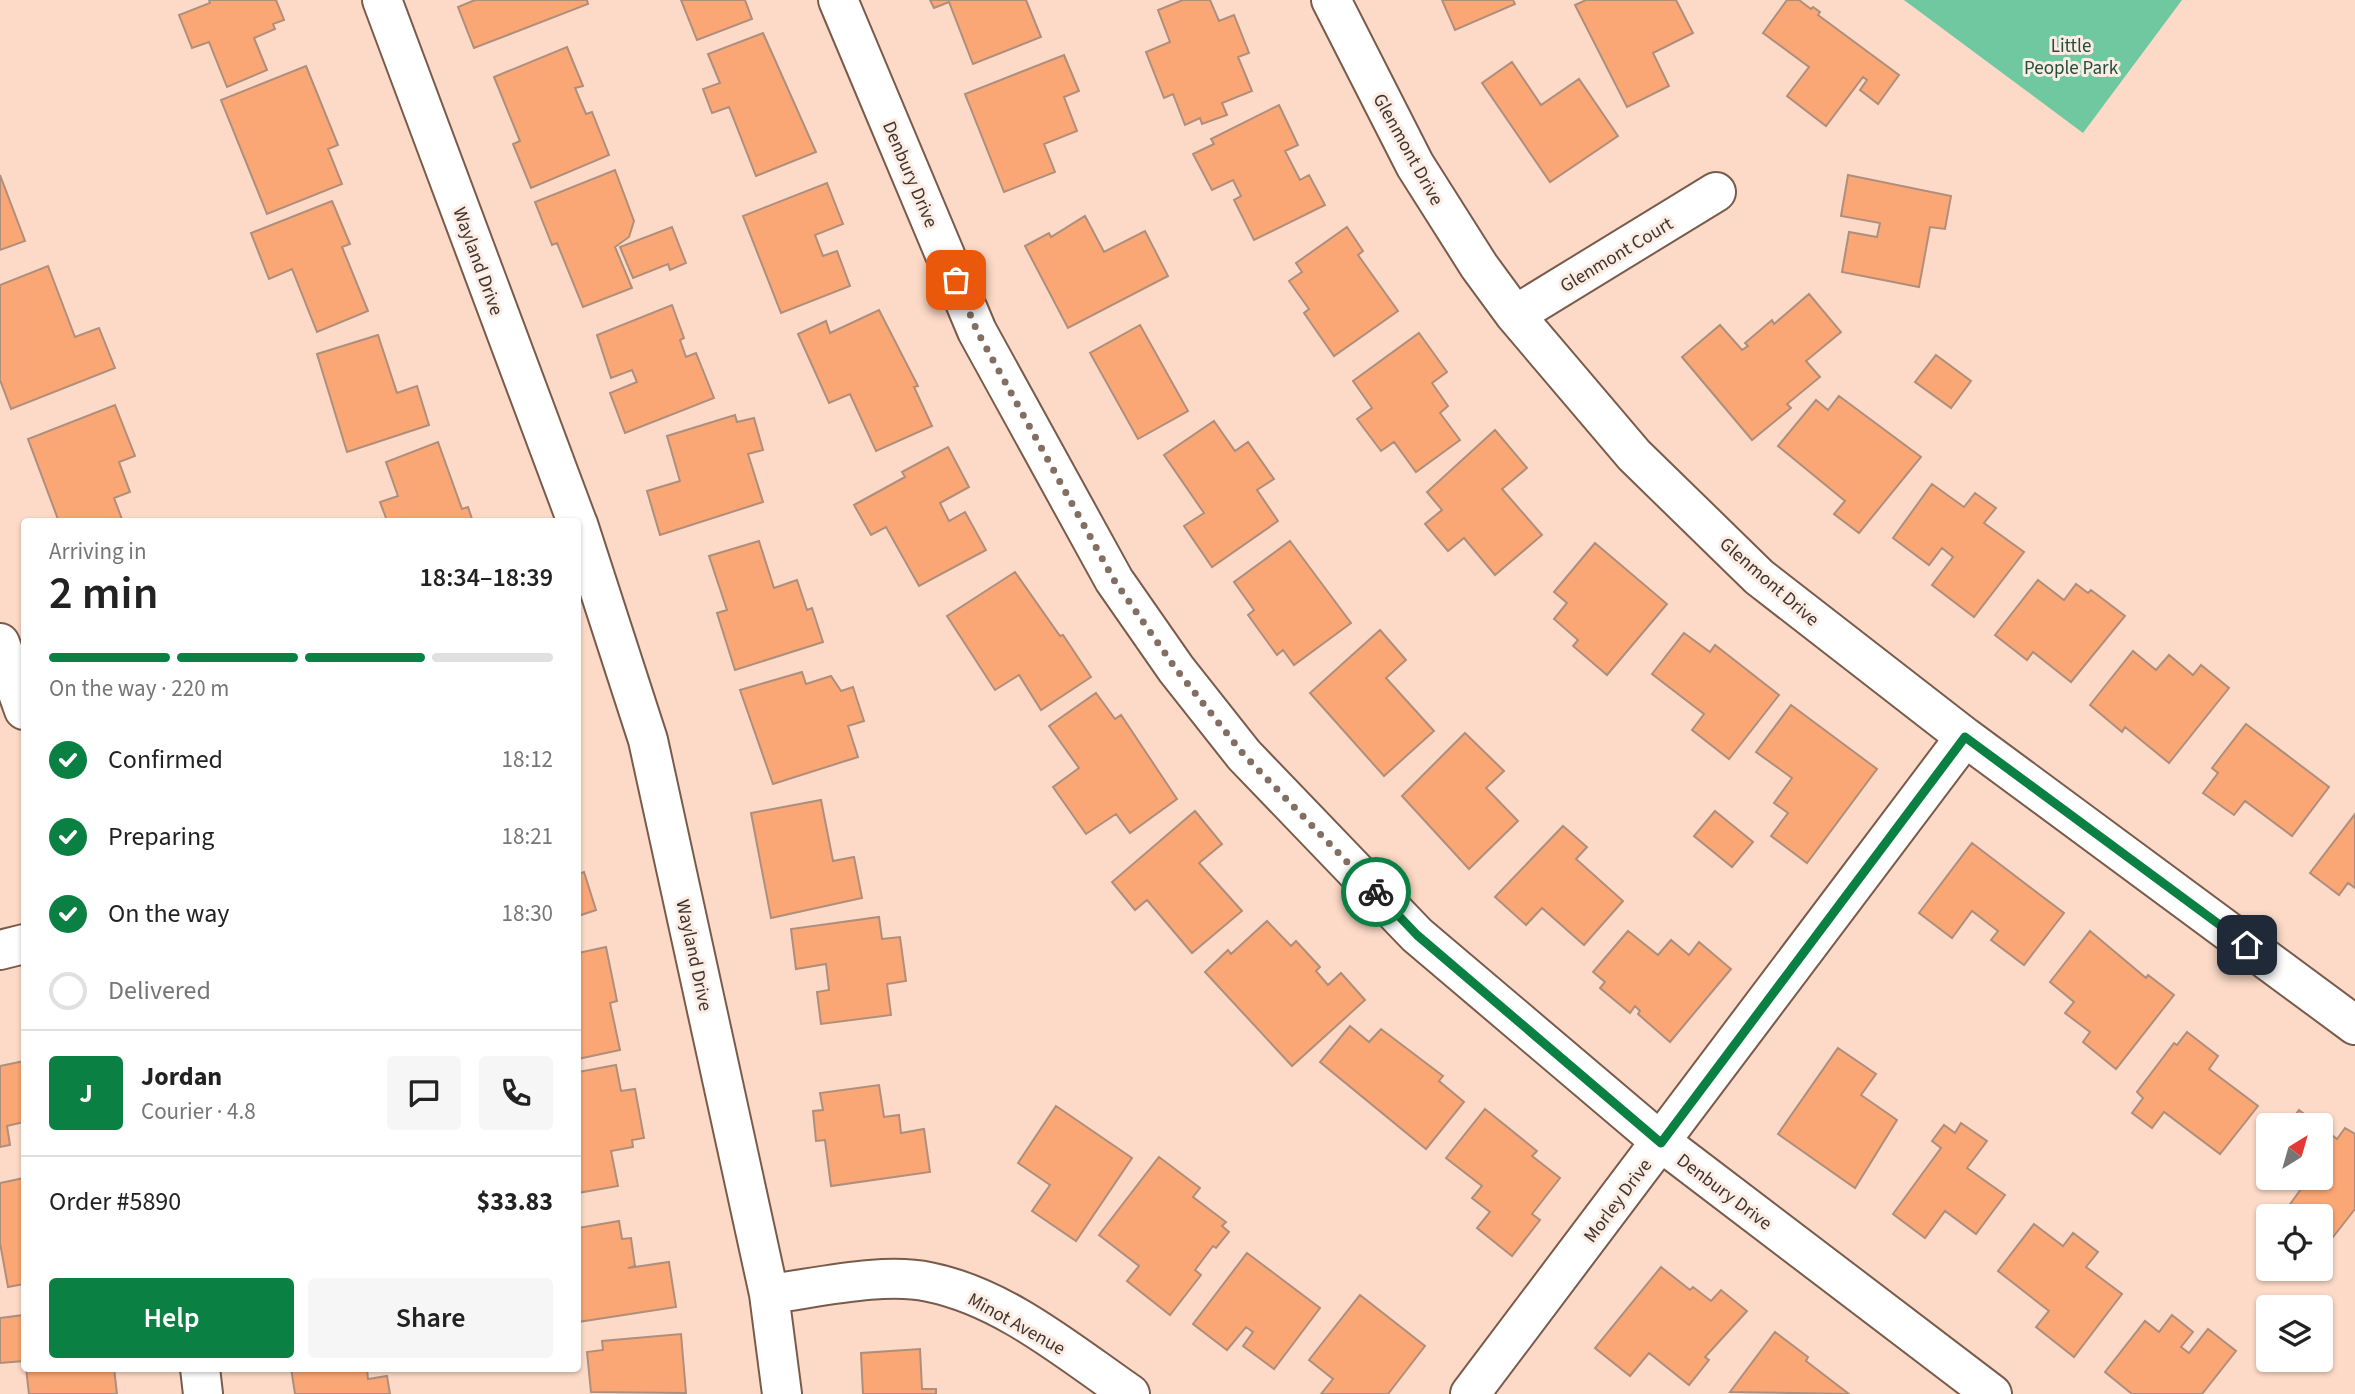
<!DOCTYPE html>
<meta charset="utf-8">
<style>
body{margin:0;font-family:"Source Sans 3",sans-serif;background:#f6f6f6;color:#222;height:100vh;display:flex;flex-direction:column;font-size:26px;white-space:nowrap}
*{box-sizing:border-box;margin:0}
p{font-size:23px;color:#767676}
.icon{flex:none;width:38px;height:38px;fill:none;stroke:currentColor;stroke-width:2;stroke-linecap:round;stroke-linejoin:round}
.map{position:relative;flex:1;overflow:hidden}
.panel{position:absolute;left:21px;top:518px;width:560px;height:854px;display:flex;flex-direction:column;background:#fff;border-radius:7px;box-shadow:0 2px 5px #0004}
.panel>*{flex:none}
.needle{width:46px;rotate:37deg}
.fabs{position:absolute;left:2256px;top:1113px;display:grid;gap:14px}
.fabs a{display:grid;place-items:center;width:77px;height:77px;border-radius:7px;background:#fff;box-shadow:0 2px 5px #0004;font-size:35px}
.pin{position:absolute;display:grid;place-items:center;width:60px;height:60px;color:#fff;margin:-30px;border-radius:14px;box-shadow:0 4px 10px #0006}
.courier{position:absolute;display:grid;place-items:center;width:70px;height:70px;margin:-35px;border:5px solid #0b8043;border-radius:50%;background:#fff;color:#222;box-shadow:0 2px 9px #0007}
.headline em{font-style:normal;font-weight:600}
.headline div{display:flex;flex-direction:column-reverse}
.headline{display:flex;align-items:center;justify-content:space-between;height:119px;padding:0 28px}
h1{font-size:46px;font-weight:600;line-height:52px}
.bar{display:grid;grid-template-columns:repeat(4,1fr);gap:10px 7px;align-content:center;height:84px;padding:0 28px}
.bar i{height:9px;border-radius:5px;background:#e0e0e0}
.bar .active{background:#0b8043}
.bar p{grid-column:span 4}
.line{display:flex;align-items:center;gap:18px;padding:0 28px;border-top:2px solid #e0e0e0}
.line div{flex:1}
.round{display:grid;place-items:center;flex:none;width:74px;height:74px;border-radius:7px;background:#f6f6f6}
ol{padding:0 28px;list-style:none}
li{display:flex;align-items:center;gap:21px;height:77px}
li p{margin-inline-start:auto}
li .icon{padding:7px;border-radius:50%;background:#0b8043;color:#fff;stroke-width:4}
li:last-child{color:#767676}
li i{width:38px;height:38px;border:4px solid #e0e0e0;border-radius:50%}
.button{display:flex;gap:14px;margin-top:auto;padding:14px 28px}
.button a{flex:1;height:80px;border-radius:7px;background:#0b8043;color:#fff;font-size:28px;font-weight:600;line-height:80px;text-align:center}
.button a+a{background:#f6f6f6;color:#222}
.map>svg:first-child{display:block}
.green{fill:#6fc8a0}
.building{fill:#fba775;stroke:#ae8e7c;stroke-width:2}
.lines{fill:none;stroke-linecap:round;stroke-linejoin:round}
.street-casing{stroke:#795b4b;stroke-width:42}
.street{stroke:#fff;stroke-width:38}
.done{stroke:#836e62;stroke-width:7;stroke-dasharray:0 12.6}
.route{stroke:#0b8043;stroke-width:9}
.labels{text-anchor:middle;stroke-width:6;stroke-linejoin:round;paint-order:stroke}
.park-label{font-size:19px;fill:#224e3b;stroke:#fbece4}
.street-label{font-size:19px;fill:#41342c;stroke:#fbece4}
</style>
<div class="map">
<svg width="2355" height="1394" viewBox="0 0 2355 1394">
<rect width="100%" height="100%" fill="#fddac7"/>
<path class="green" d="M 1904,0 L 2182,0 L 2083,133 Z"/>
<path class="building" d="M 209,0 L 276,0 L 284,20 L 273,24 L 275,29 L 254,38 L 267,70 L 227,87 L 209,42 L 192,48 L 179,15 L 210,3 Z
M 475,0 L 587,0 L 588,4 L 474,48 L 458,7 Z
M 681,0 L 745,0 L 752,19 L 697,40 Z
M 930,0 L 1026,0 L 1041,37 L 973,64 L 949,2 L 934,8 Z
M 1183,0 L 1210,0 L 1219,21 L 1234,15 L 1249,53 L 1238,57 L 1252,91 L 1222,103 L 1227,115 L 1202,124 L 1200,118 L 1185,125 L 1173,94 L 1164,98 L 1146,52 L 1170,42 L 1158,10 Z
M 1442,0 L 1513,0 L 1515,4 L 1455,30 Z
M 1586,0 L 1676,0 L 1693,33 L 1653,53 L 1669,86 L 1627,107 L 1575,5 Z
M 1787,0 L 1799,0 L 1811,9 L 1813,7 L 1820,12 L 1818,15 L 1899,75 L 1878,104 L 1860,90 L 1867,80 L 1863,77 L 1826,126 L 1787,96 L 1809,67 L 1763,33 Z
M 763,33 L 816,152 L 756,176 L 729,107 L 712,113 L 703,89 L 720,83 L 708,54 Z
M 567,47 L 583,86 L 575,88 L 586,114 L 592,112 L 609,155 L 531,188 L 513,144 L 520,141 L 494,77 Z
M 1064,55 L 1079,91 L 1064,97 L 1077,131 L 1044,144 L 1055,172 L 1004,192 L 965,94 Z
M 1512,62 L 1541,105 L 1579,79 L 1618,136 L 1550,182 L 1482,83 Z
M 306,66 L 338,145 L 328,149 L 342,184 L 267,214 L 221,100 Z
M 1279,105 L 1298,145 L 1285,151 L 1300,180 L 1309,175 L 1325,205 L 1254,240 L 1234,200 L 1241,196 L 1233,180 L 1212,190 L 1193,154 L 1214,144 L 1211,139 Z
M 615,170 L 634,221 L 629,237 L 615,247 L 632,288 L 583,307 L 557,243 L 552,245 L 535,202 Z
M 0,175 L 25,241 L 0,250 Z
M 1848,175 L 1951,196 L 1945,229 L 1930,227 L 1919,287 L 1842,272 L 1849,232 L 1877,237 L 1880,223 L 1841,216 Z
M 827,183 L 843,224 L 815,235 L 823,256 L 837,251 L 850,286 L 781,313 L 743,216 Z
M 332,201 L 350,244 L 342,247 L 368,311 L 317,332 L 292,269 L 269,279 L 251,233 Z
M 1085,216 L 1104,252 L 1145,231 L 1168,276 L 1068,328 L 1025,246 L 1049,233 L 1051,237 Z
M 672,227 L 686,263 L 670,270 L 668,264 L 633,278 L 620,247 Z
M 1347,227 L 1363,251 L 1358,255 L 1398,311 L 1334,356 L 1304,313 L 1309,309 L 1289,281 L 1302,272 L 1296,263 Z
M 48,266 L 75,337 L 99,328 L 115,368 L 11,409 L 0,380 L 0,285 Z
M 1809,294 L 1841,332 L 1806,361 L 1820,377 L 1787,404 L 1791,408 L 1752,440 L 1682,357 L 1720,325 L 1742,350 L 1748,346 L 1745,343 L 1772,320 L 1774,324 Z
M 672,305 L 684,338 L 680,340 L 686,357 L 696,353 L 714,398 L 625,433 L 610,393 L 637,382 L 632,370 L 611,378 L 597,335 Z
M 879,310 L 918,386 L 914,387 L 932,426 L 876,451 L 850,394 L 829,403 L 798,334 L 826,321 L 830,333 Z
M 1140,325 L 1188,411 L 1138,439 L 1090,353 Z
M 1419,333 L 1447,372 L 1432,383 L 1448,406 L 1440,413 L 1460,440 L 1416,472 L 1394,442 L 1381,451 L 1357,419 L 1372,408 L 1353,381 Z
M 378,335 L 397,393 L 417,386 L 429,425 L 347,452 L 317,354 Z
M 1936,355 L 1971,381 L 1951,408 L 1915,382 Z
M 1839,396 L 1921,457 L 1859,533 L 1834,514 L 1845,501 L 1778,446 L 1816,400 L 1828,410 Z
M 115,405 L 135,456 L 119,462 L 130,492 L 114,498 L 123,522 L 59,522 L 28,439 Z
M 735,415 L 737,422 L 754,418 L 763,450 L 748,454 L 763,502 L 660,535 L 647,491 L 680,481 L 667,436 Z
M 1214,421 L 1235,451 L 1248,442 L 1274,479 L 1257,490 L 1278,521 L 1212,567 L 1184,526 L 1204,513 L 1164,455 Z
M 1495,430 L 1527,468 L 1502,489 L 1542,535 L 1495,575 L 1464,538 L 1448,551 L 1425,524 L 1442,510 L 1427,492 Z
M 438,442 L 462,509 L 468,507 L 473,522 L 380,522 L 386,518 L 380,502 L 398,496 L 386,462 Z
M 948,447 L 969,487 L 940,503 L 949,521 L 965,512 L 986,550 L 919,586 L 886,527 L 871,535 L 854,505 L 905,477 L 902,472 Z
M 1932,484 L 1964,507 L 1975,493 L 1996,508 L 1984,523 L 2024,552 L 1974,617 L 1932,585 L 1953,557 L 1942,548 L 1929,565 L 1893,538 Z
M 759,541 L 774,588 L 797,580 L 807,610 L 812,608 L 823,642 L 735,670 L 717,613 L 727,610 L 709,556 Z
M 1290,541 L 1351,623 L 1294,665 L 1283,650 L 1277,655 L 1248,615 L 1254,610 L 1234,582 Z
M 1595,543 L 1667,604 L 1607,675 L 1573,646 L 1578,640 L 1554,619 L 1567,603 L 1554,592 Z
M 1015,572 L 1060,636 L 1063,635 L 1091,677 L 1041,710 L 1019,675 L 995,690 L 947,616 Z
M 2038,580 L 2064,600 L 2076,584 L 2088,593 L 2091,590 L 2125,616 L 2071,682 L 2033,652 L 2027,660 L 1995,635 Z
M 1380,630 L 1406,660 L 1386,678 L 1434,731 L 1384,776 L 1310,693 Z
M 1684,633 L 1710,652 L 1715,645 L 1779,695 L 1729,759 L 1692,730 L 1704,714 L 1652,674 Z
M 2133,651 L 2156,670 L 2169,655 L 2193,675 L 2201,665 L 2229,688 L 2169,763 L 2125,727 L 2122,732 L 2090,705 Z
M 802,672 L 806,684 L 831,676 L 841,691 L 853,687 L 864,721 L 848,726 L 858,757 L 773,784 L 740,690 Z
M 1096,693 L 1115,719 L 1121,715 L 1177,799 L 1130,833 L 1116,814 L 1086,834 L 1053,787 L 1079,768 L 1049,726 Z
M 1791,705 L 1877,769 L 1807,863 L 1771,836 L 1788,813 L 1774,803 L 1792,778 L 1756,752 Z
M 2246,724 L 2329,787 L 2292,836 L 2245,801 L 2234,815 L 2203,793 L 2218,773 L 2212,768 Z
M 1465,733 L 1504,771 L 1486,788 L 1518,821 L 1469,869 L 1402,796 Z
M 821,800 L 833,861 L 854,857 L 862,898 L 771,918 L 751,813 Z
M 1195,811 L 1222,844 L 1199,863 L 1242,911 L 1192,953 L 1147,900 L 1135,910 L 1112,882 Z
M 1715,811 L 1753,842 L 1732,867 L 1694,836 Z
M 2355,814 L 2355,888 L 2348,883 L 2339,895 L 2310,873 Z
M 1563,826 L 1587,847 L 1576,859 L 1623,901 L 1584,945 L 1542,908 L 1526,925 L 1495,897 Z
M 1972,843 L 2064,913 L 2024,965 L 1991,940 L 1998,931 L 1972,911 L 1952,938 L 1919,913 Z
M 584,872 L 596,910 L 578,916 L 578,874 Z
M 879,917 L 882,939 L 900,937 L 906,981 L 887,984 L 891,1015 L 821,1024 L 817,992 L 829,990 L 826,964 L 796,969 L 791,929 Z
M 1267,921 L 1291,946 L 1296,941 L 1320,967 L 1316,971 L 1328,985 L 1341,973 L 1365,1000 L 1292,1066 L 1205,972 L 1228,950 L 1231,954 Z
M 1628,931 L 1658,955 L 1671,940 L 1689,955 L 1699,942 L 1731,969 L 1670,1042 L 1638,1014 L 1640,1011 L 1635,1006 L 1630,1013 L 1600,988 L 1605,982 L 1593,972 Z
M 2090,931 L 2146,978 L 2148,975 L 2174,995 L 2116,1069 L 2083,1042 L 2090,1032 L 2065,1013 L 2074,1002 L 2050,982 Z
M 606,947 L 617,1001 L 610,1003 L 620,1050 L 578,1059 L 578,953 Z
M 1350,1026 L 1369,1042 L 1381,1029 L 1443,1076 L 1439,1081 L 1464,1102 L 1426,1149 L 1320,1062 Z
M 2187,1032 L 2218,1056 L 2209,1069 L 2258,1106 L 2220,1154 L 2164,1112 L 2152,1128 L 2132,1113 L 2143,1098 L 2137,1092 L 2174,1043 L 2177,1045 Z
M 1838,1048 L 1876,1074 L 1861,1095 L 1897,1120 L 1855,1188 L 1778,1134 Z
M 24,1061 L 24,1122 L 7,1126 L 10,1145 L 0,1147 L 0,1066 Z
M 616,1065 L 621,1091 L 635,1089 L 644,1138 L 632,1140 L 633,1147 L 611,1151 L 618,1186 L 578,1193 L 578,1072 Z
M 879,1085 L 884,1117 L 899,1115 L 901,1133 L 924,1129 L 930,1172 L 831,1186 L 825,1140 L 816,1141 L 813,1111 L 823,1110 L 820,1093 Z
M 1056,1106 L 1132,1158 L 1076,1241 L 1032,1211 L 1050,1185 L 1018,1163 Z
M 1485,1109 L 1537,1151 L 1532,1156 L 1560,1178 L 1532,1214 L 1540,1220 L 1512,1256 L 1477,1228 L 1490,1212 L 1472,1198 L 1482,1186 L 1446,1158 Z
M 2299,1110 L 2319,1125 L 2288,1125 Z
M 1961,1123 L 1987,1141 L 1967,1168 L 2005,1195 L 1976,1234 L 1945,1211 L 1925,1238 L 1893,1214 L 1941,1148 L 1932,1141 L 1944,1125 L 1955,1133 Z
M 2320,1126 L 2337,1139 L 2345,1128 L 2355,1134 L 2355,1209 L 2326,1246 L 2320,1242 L 2320,1216 L 2283,1214 L 2301,1189 L 2285,1178 L 2320,1178 Z
M 1159,1157 L 1200,1188 L 1193,1197 L 1226,1222 L 1222,1226 L 1229,1232 L 1216,1248 L 1213,1246 L 1195,1270 L 1201,1275 L 1170,1315 L 1127,1281 L 1139,1266 L 1099,1235 Z
M 24,1178 L 24,1284 L 8,1287 L 0,1243 L 0,1183 Z
M 619,1221 L 622,1239 L 631,1238 L 635,1266 L 628,1268 L 669,1262 L 676,1307 L 578,1322 L 578,1228 Z
M 2034,1224 L 2063,1246 L 2073,1233 L 2098,1252 L 2086,1267 L 2122,1294 L 2074,1357 L 2036,1327 L 2049,1311 L 1998,1271 Z
M 1247,1253 L 1320,1308 L 1274,1369 L 1243,1346 L 1253,1332 L 1246,1327 L 1227,1350 L 1193,1324 Z
M 1661,1267 L 1690,1290 L 1693,1287 L 1711,1301 L 1721,1290 L 1747,1311 L 1705,1357 L 1709,1360 L 1689,1385 L 1649,1353 L 1630,1376 L 1595,1348 Z
M 1360,1295 L 1425,1346 L 1388,1394 L 1321,1394 L 1333,1379 L 1309,1360 Z
M 24,1315 L 24,1361 L 0,1363 L 0,1318 Z
M 2172,1315 L 2193,1332 L 2181,1347 L 2189,1353 L 2208,1329 L 2236,1351 L 2202,1394 L 2132,1394 L 2105,1372 L 2145,1321 L 2159,1332 Z
M 1775,1332 L 1808,1357 L 1806,1361 L 1849,1394 L 1730,1392 Z
M 681,1334 L 686,1393 L 591,1392 L 587,1352 L 603,1350 L 602,1341 Z
M 920,1349 L 922,1389 L 936,1389 L 936,1394 L 863,1394 L 861,1353 Z
M 26,1368 L 114,1368 L 117,1394 L 29,1394 Z
M 291,1368 L 367,1368 L 368,1379 L 387,1376 L 390,1394 L 295,1394 Z"/>
<g class="lines">
<g class="street-casing">
<path id="street" d="M 382,0 L 577,522
M 838,0 L 977,331 L 1114,580 L 1176,669 L 1244,755 L 1417,935 L 1661,1142 L 1992,1394
M 1331,0 L 1415,165 L 1479,266 L 1515,315 L 1634,455 L 1759,577 L 1965,737 L 2355,1025
M 1515,315 L 1716,192
M 578,524 L 648,740 L 769,1294 L 782,1394
M 0,643 L 24,710
M 0,950 L 24,944
M 769,1294 C 817,1288 883,1272 929,1282 C 1004,1297 1069,1352 1130,1394
M 200,1368 L 203,1394
M 1470,1394 L 1965,737"/>
</g>
<use href="#street" class="street"/>
</g>
<g class="lines">
<path class="done" d="M 956,280 L 977,331 L 1114,580 L 1176,669 L 1244,755 L 1376,892"/>
<path class="route" d="M 1376,892 L 1417,935 L 1661,1143 L 1965,737 L 2247,945"/>
</g>
<g class="labels">
<g class="park-label">
<text x="2071" y="52">Little<tspan x="2071" dy="22">People Park</tspan></text>
</g>
<g class="street-label">
<text transform="translate(1409 149) rotate(61)" y="7">Glenmont Drive</text>
<text transform="translate(911 174) rotate(67)" y="7">Denbury Drive</text>
<text transform="translate(1616 254) rotate(-31)" y="7">Glenmont Court</text>
<text transform="translate(479 261) rotate(70)" y="7">Wayland Drive</text>
<text transform="translate(1770 581) rotate(41)" y="7">Glenmont Drive</text>
<text transform="translate(695 955) rotate(78)" y="7">Wayland Drive</text>
<text transform="translate(1725 1191) rotate(37)" y="7">Denbury Drive</text>
<text transform="translate(1617 1200) rotate(-53)" y="7">Morley Drive</text>
<text transform="translate(1017 1323) rotate(29)" y="7">Minot Avenue</text>
</g>
</g>
</svg>
<div class="fabs">
<a><svg class="needle" viewBox="-14 -14 28 28"><path d="M0-13l5 13h-10z" fill="#e53935"/><path d="M0 13l5-13h-10z" fill="#767676"/></svg></a>
<a><svg class="icon" aria-label="locate" viewBox="0 0 24 24"><circle cx="12" cy="12" r="6"/><path d="M12 2v4M12 18v4M2 12h4M18 12h4"/></svg></a>
<a><svg class="icon" aria-label="layers" viewBox="0 0 24 24"><path d="M12 4l9 5-9 5-9-5zM3 14l9 5 9-5"/></svg></a>
</div>
<div class="pin" style="left:956px;top:280px;background:#ea580c"><svg class="icon" aria-label="bag" viewBox="0 0 24 24"><path d="M5 8h14l-1 12H6zM9 8a3 3 0 0 1 6 0"/></svg></div>
<div class="pin" style="left:2247px;top:945px;background:#1f2937"><svg class="icon" aria-label="home" viewBox="0 0 24 24"><path d="M3 11l9-7 9 7M6 9v11h12V9"/></svg></div>
<div class="courier" style="left:1376px;top:892px"><svg class="icon" aria-label="bike" viewBox="0 0 24 24"><circle cx="6" cy="16" r="4"/><circle cx="18" cy="16" r="4"/><path d="M6 16l4-8h5l3 8M10 8l3 8H6M13 5h3"/></svg></div>
<section class="panel">
<div class="headline"><div><h1>2 min</h1><p>Arriving in</p></div><em>18:34–18:39</em></div>
<div class="bar"><i class="active"></i><i class="active"></i><i class="active"></i><i></i><p>On the way · 220 m</p></div>
<ol>
<li><svg class="icon" aria-label="check" viewBox="0 0 24 24"><path d="M5 12l5 5 9-10"/></svg>Confirmed<p>18:12</p></li>
<li><svg class="icon" aria-label="check" viewBox="0 0 24 24"><path d="M5 12l5 5 9-10"/></svg>Preparing<p>18:21</p></li>
<li><svg class="icon" aria-label="check" viewBox="0 0 24 24"><path d="M5 12l5 5 9-10"/></svg>On the way<p>18:30</p></li>
<li><i></i>Delivered</li>
</ol>
<div class="line" style="height:126px"><b class="round" style="background:#0b8043;color:#fff">J</b><div><b>Jordan</b><p>Courier · 4.8</p></div><a class="round"><svg class="icon" aria-label="chat" viewBox="0 0 24 24"><path d="M4 5h16v11H9l-5 4z"/></svg></a><a class="round"><svg class="icon" aria-label="phone" viewBox="0 0 24 24"><path d="M5 4h4l2 5-3 2q2 4 5 5l2-3 5 2v4C11 20 4 13 5 4z"/></svg></a></div>
<div class="line" style="height:91px"><div>Order #5890</div><b>$33.83</b></div>
<div class="button"><a>Help</a><a>Share</a></div>
</section>
</div>
